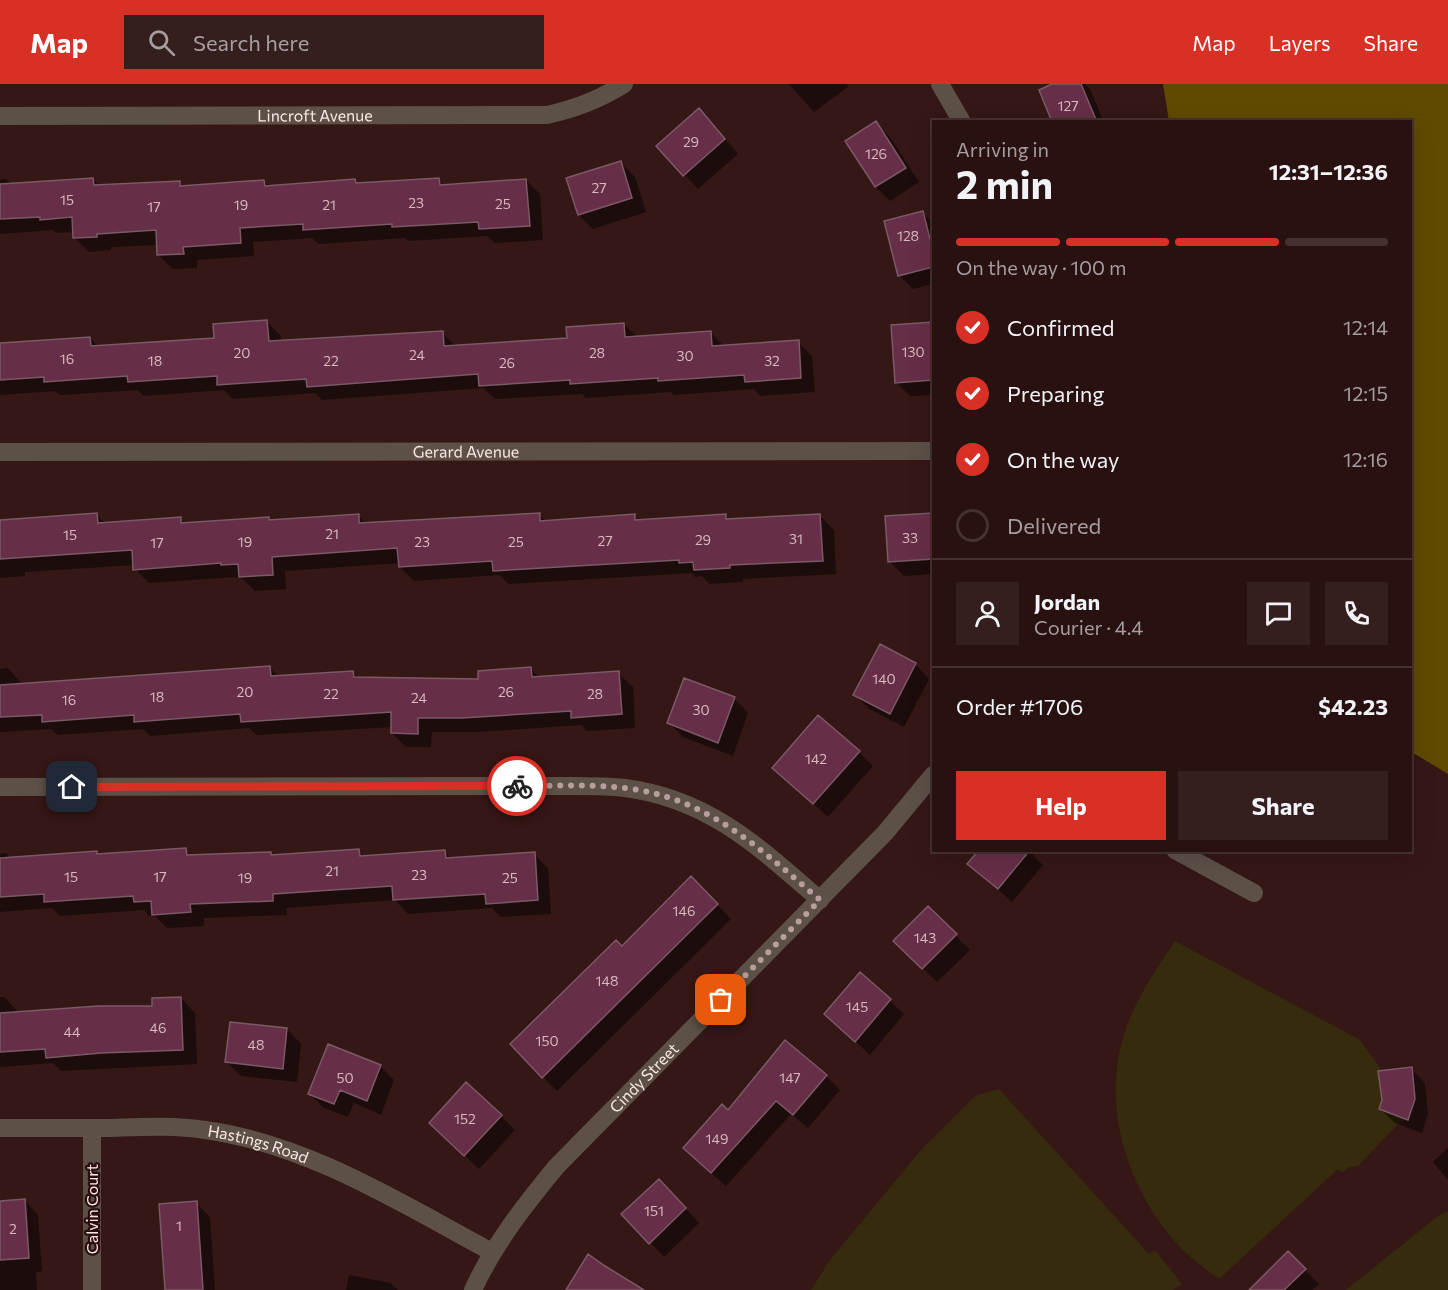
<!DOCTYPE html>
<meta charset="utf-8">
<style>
body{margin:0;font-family:Commissioner,sans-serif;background:#341f1e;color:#f1f3f6;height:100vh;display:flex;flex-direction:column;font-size:22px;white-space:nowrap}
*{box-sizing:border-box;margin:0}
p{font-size:20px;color:#a59d9f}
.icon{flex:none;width:33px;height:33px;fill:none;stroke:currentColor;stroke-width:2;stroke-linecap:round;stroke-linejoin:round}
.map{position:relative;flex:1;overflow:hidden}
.panel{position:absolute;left:932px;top:36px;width:480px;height:732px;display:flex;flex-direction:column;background:#281110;border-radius:0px;box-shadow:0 6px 24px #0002,0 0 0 2px #443130}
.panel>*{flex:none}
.pin{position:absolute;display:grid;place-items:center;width:51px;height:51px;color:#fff;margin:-26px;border-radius:12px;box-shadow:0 3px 9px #0006}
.courier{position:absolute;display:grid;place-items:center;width:60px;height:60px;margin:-30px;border:4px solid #d93025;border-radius:50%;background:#fff;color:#222;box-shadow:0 2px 8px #0007}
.headline em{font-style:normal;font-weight:700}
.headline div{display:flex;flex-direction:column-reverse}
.headline{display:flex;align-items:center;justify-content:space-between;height:102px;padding:0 24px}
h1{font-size:39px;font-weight:700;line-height:45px}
.bar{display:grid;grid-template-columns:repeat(4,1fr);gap:9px 6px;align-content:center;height:72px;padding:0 24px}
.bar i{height:8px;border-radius:4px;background:#443130}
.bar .current{background:#d93025}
.bar p{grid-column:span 4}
.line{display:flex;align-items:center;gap:15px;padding:0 24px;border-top:2px solid #443130}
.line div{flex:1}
.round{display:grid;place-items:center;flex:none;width:63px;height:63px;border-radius:0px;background:#341f1e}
ol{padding:0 24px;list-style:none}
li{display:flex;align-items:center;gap:18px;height:66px}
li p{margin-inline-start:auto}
li .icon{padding:6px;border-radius:50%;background:#d93025;color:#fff;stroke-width:4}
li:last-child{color:#a59d9f}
li i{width:33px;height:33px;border:3px solid #443130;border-radius:50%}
.cta{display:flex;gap:12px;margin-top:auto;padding:12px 24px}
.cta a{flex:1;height:69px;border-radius:0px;background:#d93025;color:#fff;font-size:24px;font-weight:700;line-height:69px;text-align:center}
.cta a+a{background:#341f1e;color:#f1f3f6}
header{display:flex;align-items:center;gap:36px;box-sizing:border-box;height:84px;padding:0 30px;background:#d93025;color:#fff}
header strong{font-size:28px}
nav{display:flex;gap:33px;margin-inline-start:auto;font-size:21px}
.search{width:420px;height:54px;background:#341f1e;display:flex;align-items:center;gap:15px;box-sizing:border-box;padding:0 21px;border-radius:0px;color:#a59d9f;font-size:22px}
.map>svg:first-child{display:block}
.green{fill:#362b0c}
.forest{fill:#604a00}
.shadow{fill:#0007}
.building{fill:#662e47;stroke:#7b5967;stroke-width:1.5}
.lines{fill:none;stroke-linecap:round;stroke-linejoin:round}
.minor{stroke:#5c5047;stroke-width:18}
.done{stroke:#b79e9c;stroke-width:6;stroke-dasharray:0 10.8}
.route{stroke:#d93025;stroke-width:8}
.labels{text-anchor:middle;stroke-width:4.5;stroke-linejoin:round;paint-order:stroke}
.number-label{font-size:14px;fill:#d7b9be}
.street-label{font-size:16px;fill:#fde7e5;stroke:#2a0e0c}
</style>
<header>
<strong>Map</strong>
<div class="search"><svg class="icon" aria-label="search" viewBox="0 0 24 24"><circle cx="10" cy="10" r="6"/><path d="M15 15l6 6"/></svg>Search here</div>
<nav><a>Map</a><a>Layers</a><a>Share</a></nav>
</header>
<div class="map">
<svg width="1448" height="1206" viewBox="0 0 1448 1206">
<rect width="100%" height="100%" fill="#351715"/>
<path class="green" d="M 1175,857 L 1360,956 L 1382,987 L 1378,988 L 1382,1016 L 1379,1025 L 1408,1036 L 1400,1038 L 1358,1082 L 1347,1084 L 1344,1088 L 1337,1086 L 1219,1195 C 1205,1184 1188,1173 1177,1160 C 1128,1105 1102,1025 1123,953 C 1134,918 1154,888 1175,857 Z
M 999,1005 L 1149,1170 L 1155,1166 L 1182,1200 L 1173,1206 L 811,1206 L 830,1176 L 921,1066 L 975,1012 Z
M 1448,1127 L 1448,1206 L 1346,1206 L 1438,1132 Z"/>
<path class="forest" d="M 1163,0 L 1448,0 L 1448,690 L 1410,667 L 1410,38 L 1169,37 Z"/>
<path class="shadow" d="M 789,0 L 847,0 L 849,2 L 814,28 Z
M 1056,0 L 1085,0 L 1090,5 L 1104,38 L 1054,38 Z
M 876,39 L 890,53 L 919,98 L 890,117 L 876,103 L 847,57 Z
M 713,40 L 738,70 L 698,105 L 658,62 Z
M 621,79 L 635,93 L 646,128 L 593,145 L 579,131 Z
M 6,95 L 12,101 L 93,95 L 100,102 L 180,99 L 184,103 L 264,97 L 269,103 L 355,97 L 358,100 L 439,96 L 445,102 L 526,96 L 540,110 L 543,156 L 495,159 L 487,152 L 408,157 L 405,154 L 319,160 L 312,154 L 253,158 L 254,172 L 197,176 L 197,184 L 173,185 L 158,171 L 158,161 L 111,163 L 111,166 L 89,168 L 75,154 L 75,148 L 56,149 L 53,146 L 0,150 L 0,96 Z
M 922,128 L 933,139 L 933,200 L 913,205 L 899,191 Z
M 267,238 L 281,252 L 281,258 L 442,249 L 457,263 L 569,255 L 624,240 L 638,254 L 711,249 L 725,263 L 798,258 L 812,272 L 815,308 L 760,312 L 754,305 L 674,311 L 671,308 L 586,314 L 582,310 L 495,315 L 483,304 L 322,316 L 315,309 L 233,315 L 224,306 L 143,312 L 138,306 L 60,311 L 55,307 L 0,311 L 0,259 L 90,254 L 99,263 L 216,255 Z
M 933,239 L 933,311 L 910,312 L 896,298 Z
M 933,430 L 933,490 L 904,492 L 890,478 Z
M 97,431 L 106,440 L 180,435 L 186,440 L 268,435 L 271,437 L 358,431 L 367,441 L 539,431 L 547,438 L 634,432 L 640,437 L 725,431 L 730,436 L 820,432 L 834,446 L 836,490 L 743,495 L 743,498 L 709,500 L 702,492 L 695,493 L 692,489 L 509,500 L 499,491 L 414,497 L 400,483 L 400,479 L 285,487 L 286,505 L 255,507 L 243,495 L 235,493 L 149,499 L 135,485 L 135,481 L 25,488 L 25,492 L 0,494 L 0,436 Z
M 915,580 L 929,595 L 904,643 L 869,625 L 855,611 Z
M 8,584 L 22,600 L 270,584 L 279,593 L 353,588 L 359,595 L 480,597 L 531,585 L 540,594 L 618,589 L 633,603 L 635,644 L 587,647 L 581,641 L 477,648 L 432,648 L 431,663 L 406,663 L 392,649 L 392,643 L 257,651 L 249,644 L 150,652 L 143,645 L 58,651 L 51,645 L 0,648 L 0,585 Z
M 734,614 L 748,629 L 733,672 L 683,653 L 669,639 Z
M 859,668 L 873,682 L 828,733 L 774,684 Z
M 186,766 L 192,773 L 271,770 L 273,773 L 359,767 L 365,773 L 445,768 L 452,775 L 534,770 L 548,784 L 551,830 L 501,833 L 492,824 L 408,830 L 395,816 L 286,824 L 287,831 L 204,834 L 204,842 L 167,844 L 154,831 L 149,832 L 144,826 L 60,832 L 52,824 L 0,828 L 0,770 L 6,769 L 11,775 Z
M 1028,766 L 1043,781 L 1012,818 L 969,780 Z
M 691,794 L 731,835 L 557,1007 L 543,993 L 622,864 Z
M 928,824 L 970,866 L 937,898 L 896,857 Z
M 860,890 L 904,930 L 870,971 L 826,930 Z
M 0,913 L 4,913 L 19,929 L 153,923 L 181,914 L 195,929 L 197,980 L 61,987 L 53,979 L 0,983 Z
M 287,945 L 301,960 L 297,998 L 241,992 L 227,978 Z
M 380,982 L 394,996 L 381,1031 L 354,1019 L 348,1033 L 324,1024 L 310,1010 Z
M 1411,985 L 1425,999 L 1428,1030 L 1422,1049 L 1395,1039 L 1380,1025 Z
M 826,992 L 840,1006 L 808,1044 L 791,1030 L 726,1102 L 699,1078 L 728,1028 Z
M 501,1032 L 515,1046 L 479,1085 L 445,1053 Z
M 1448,1064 L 1448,1096 L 1433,1078 Z
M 673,1111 L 699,1139 L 664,1173 L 650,1158 Z
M 24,1116 L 38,1131 L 42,1187 L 36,1188 L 37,1206 L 0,1206 L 0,1118 Z
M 196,1119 L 210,1133 L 215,1206 L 166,1206 Z
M 1288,1169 L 1319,1200 L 1312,1206 L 1273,1206 Z
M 349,1191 L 391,1199 L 398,1206 L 346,1206 Z"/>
<path class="building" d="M 1052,0 L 1081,0 L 1097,38 L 1052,38 L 1039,6 Z
M 699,24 L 725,55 L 683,92 L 656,62 Z
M 876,37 L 906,84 L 875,103 L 845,57 Z
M 621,77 L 632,114 L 578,131 L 566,94 Z
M 93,94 L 94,101 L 180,97 L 180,102 L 264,96 L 265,102 L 355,95 L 356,99 L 439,94 L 440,101 L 526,95 L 530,142 L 479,145 L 478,138 L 392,143 L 392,140 L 303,146 L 303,140 L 240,144 L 241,159 L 183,163 L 184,170 L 157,171 L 156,146 L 97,150 L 97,153 L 73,154 L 72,133 L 40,136 L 40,133 L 0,135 L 0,100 Z
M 923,127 L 933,167 L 933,183 L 898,192 L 884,137 Z
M 267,236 L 269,257 L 443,247 L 444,262 L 567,254 L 566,243 L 624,239 L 625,253 L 711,247 L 712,262 L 799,256 L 801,294 L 745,298 L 744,291 L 658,297 L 658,294 L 570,300 L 570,296 L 479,302 L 478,290 L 307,303 L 306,295 L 217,301 L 217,292 L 128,298 L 127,292 L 44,298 L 44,293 L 0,296 L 0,259 L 90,253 L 91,262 L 214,254 L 213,240 Z
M 933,238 L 933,296 L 895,299 L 891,241 Z
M 97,429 L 98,439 L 181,433 L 181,439 L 269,433 L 269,436 L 359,430 L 359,439 L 540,429 L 540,437 L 635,430 L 635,436 L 726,430 L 726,435 L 820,430 L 823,477 L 730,481 L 730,484 L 694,486 L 693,478 L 679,479 L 679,476 L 493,487 L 492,477 L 399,483 L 397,464 L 272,473 L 273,491 L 239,493 L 238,480 L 221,481 L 221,479 L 133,486 L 132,466 L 0,475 L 0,436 Z
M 933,429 L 933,475 L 888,478 L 885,432 Z
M 880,560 L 916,579 L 890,630 L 853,611 Z
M 270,582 L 271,592 L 353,587 L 354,593 L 478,595 L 478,587 L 531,583 L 532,593 L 619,587 L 622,630 L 571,634 L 571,627 L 462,634 L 418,634 L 418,650 L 391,649 L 391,628 L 241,638 L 240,630 L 134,638 L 134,631 L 42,638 L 42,631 L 0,633 L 0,601 Z
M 684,594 L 735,613 L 718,659 L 667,639 Z
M 818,631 L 860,667 L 813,720 L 772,684 Z
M 186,764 L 187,771 L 271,768 L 271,771 L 359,765 L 360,772 L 445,766 L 446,774 L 535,768 L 538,816 L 486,820 L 485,810 L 393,816 L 392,802 L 273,810 L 273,817 L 190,820 L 191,828 L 152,831 L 151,817 L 134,818 L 133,812 L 44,818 L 44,810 L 0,813 L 0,774 L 97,767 L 97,770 Z
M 979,766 L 1030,766 L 998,805 L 967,780 Z
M 691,792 L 718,820 L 542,994 L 510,960 L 616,856 L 622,862 Z
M 928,822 L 957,850 L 922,885 L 893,857 Z
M 860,888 L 891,915 L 855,958 L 824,930 Z
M 181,913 L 183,966 L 101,969 L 46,974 L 45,965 L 0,968 L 0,929 L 98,922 L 152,922 L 152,914 Z
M 230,938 L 287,944 L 283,985 L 225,978 Z
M 785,956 L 827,991 L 793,1031 L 776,1017 L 711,1089 L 683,1064 L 722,1020 L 728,1026 Z
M 328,960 L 381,981 L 367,1017 L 340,1006 L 334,1020 L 308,1010 Z
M 1412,983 L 1415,1015 L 1408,1036 L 1379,1025 L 1382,1016 L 1378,987 Z
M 466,998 L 502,1031 L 464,1072 L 429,1039 Z
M 659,1095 L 686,1124 L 649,1160 L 621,1130 Z
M 25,1115 L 29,1174 L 0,1176 L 0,1117 Z
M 197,1117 L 203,1206 L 165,1206 L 159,1120 Z
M 1288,1167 L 1306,1185 L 1284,1206 L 1249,1206 Z
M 588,1170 L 605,1182 L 644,1206 L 566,1206 Z"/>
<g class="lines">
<g class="minor">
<path d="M 940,0 L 962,38"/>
<path id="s1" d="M 0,32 L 547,31 C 577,24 598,16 624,0"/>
<path id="s2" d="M 0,368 L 933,367"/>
<path d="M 0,703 L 574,702 C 591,702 608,702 625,704 C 709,715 759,763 820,816"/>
<path d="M 1175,766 L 1254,809"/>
<path id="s3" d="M 0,1044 C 36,1044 73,1044 109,1044 C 141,1043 173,1041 205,1046 C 308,1060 402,1120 492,1168"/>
<path d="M 92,1206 L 92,1044"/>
<path id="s4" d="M 473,1206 C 494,1160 524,1122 556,1083 L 885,749 L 933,691"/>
</g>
</g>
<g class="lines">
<path class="done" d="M 517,702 C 553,702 589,700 624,704 C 707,713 759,764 820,816 L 721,916"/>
<path class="route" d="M 72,703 L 517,702"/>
</g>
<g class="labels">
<g class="number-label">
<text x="1068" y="27">127</text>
<text x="691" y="63">29</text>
<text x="876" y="75">126</text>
<text x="599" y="109">27</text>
<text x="67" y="121">15</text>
<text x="416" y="124">23</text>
<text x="503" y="125">25</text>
<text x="241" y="126">19</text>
<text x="329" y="126">21</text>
<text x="154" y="128">17</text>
<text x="908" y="157">128</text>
<text x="913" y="273">130</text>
<text x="242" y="274">20</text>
<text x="597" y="274">28</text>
<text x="417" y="276">24</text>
<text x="685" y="277">30</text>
<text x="67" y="280">16</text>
<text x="155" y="282">18</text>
<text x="331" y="282">22</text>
<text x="772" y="282">32</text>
<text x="507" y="284">26</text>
<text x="332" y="455">21</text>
<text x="70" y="456">15</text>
<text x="910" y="459">33</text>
<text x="796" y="460">31</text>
<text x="703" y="461">29</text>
<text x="605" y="462">27</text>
<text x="245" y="463">19</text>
<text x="422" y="463">23</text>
<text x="516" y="463">25</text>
<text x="157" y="464">17</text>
<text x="884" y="600">140</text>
<text x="245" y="613">20</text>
<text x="506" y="613">26</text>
<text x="331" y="615">22</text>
<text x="595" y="615">28</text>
<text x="157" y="618">18</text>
<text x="419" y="619">24</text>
<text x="69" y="621">16</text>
<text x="701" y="631">30</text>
<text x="816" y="680">142</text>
<text x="332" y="792">21</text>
<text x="419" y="796">23</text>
<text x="71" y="798">15</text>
<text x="160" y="798">17</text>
<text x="245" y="799">19</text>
<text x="510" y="799">25</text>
<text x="684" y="832">146</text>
<text x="925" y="859">143</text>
<text x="607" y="902">148</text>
<text x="857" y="928">145</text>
<text x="158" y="949">46</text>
<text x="72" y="953">44</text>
<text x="547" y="962">150</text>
<text x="256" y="966">48</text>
<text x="345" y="999">50</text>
<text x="790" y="999">147</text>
<text x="465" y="1040">152</text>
<text x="717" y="1060">149</text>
<text x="654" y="1132">151</text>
<text x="179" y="1147">1</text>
<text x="13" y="1150">2</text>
</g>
<g class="street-label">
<text dy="6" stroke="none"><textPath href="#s1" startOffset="315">Lincroft Avenue</textPath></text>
<text dy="6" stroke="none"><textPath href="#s2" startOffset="466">Gerard Avenue</textPath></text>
<text dy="6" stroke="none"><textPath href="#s4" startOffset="274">Cindy Street</textPath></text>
<text dy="6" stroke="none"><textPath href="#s3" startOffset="260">Hastings Road</textPath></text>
<text transform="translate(92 1125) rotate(-90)" y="6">Calvin Court</text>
</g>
</g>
</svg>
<div class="pin" style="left:721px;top:916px;background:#ea580c"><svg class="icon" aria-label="bag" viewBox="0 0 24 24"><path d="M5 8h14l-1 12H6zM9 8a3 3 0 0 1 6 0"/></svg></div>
<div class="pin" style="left:72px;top:703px;background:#1f2937"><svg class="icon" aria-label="home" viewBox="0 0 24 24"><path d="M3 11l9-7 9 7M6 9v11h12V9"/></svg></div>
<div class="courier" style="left:517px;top:702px"><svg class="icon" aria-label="bike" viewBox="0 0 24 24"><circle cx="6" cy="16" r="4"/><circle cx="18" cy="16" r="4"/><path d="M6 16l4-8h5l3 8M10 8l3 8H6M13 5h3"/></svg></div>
<section class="panel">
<div class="headline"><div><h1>2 min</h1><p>Arriving in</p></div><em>12:31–12:36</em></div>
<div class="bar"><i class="current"></i><i class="current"></i><i class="current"></i><i></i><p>On the way · 100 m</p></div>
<ol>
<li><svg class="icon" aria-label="check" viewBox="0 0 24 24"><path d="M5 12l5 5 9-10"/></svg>Confirmed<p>12:14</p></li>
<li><svg class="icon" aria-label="check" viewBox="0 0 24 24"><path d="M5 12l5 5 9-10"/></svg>Preparing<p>12:15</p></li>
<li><svg class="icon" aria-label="check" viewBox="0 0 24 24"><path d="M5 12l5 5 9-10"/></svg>On the way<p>12:16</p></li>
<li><i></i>Delivered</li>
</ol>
<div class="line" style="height:108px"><a class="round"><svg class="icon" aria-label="person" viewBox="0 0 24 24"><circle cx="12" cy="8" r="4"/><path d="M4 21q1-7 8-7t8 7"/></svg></a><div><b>Jordan</b><p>Courier · 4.4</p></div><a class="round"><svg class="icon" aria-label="chat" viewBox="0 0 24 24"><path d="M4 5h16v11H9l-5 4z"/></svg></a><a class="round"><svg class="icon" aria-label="phone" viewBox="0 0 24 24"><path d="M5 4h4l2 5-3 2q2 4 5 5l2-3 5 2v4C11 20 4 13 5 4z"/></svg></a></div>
<div class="line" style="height:78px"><div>Order #1706</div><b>$42.23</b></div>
<div class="cta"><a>Help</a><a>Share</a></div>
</section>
</div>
